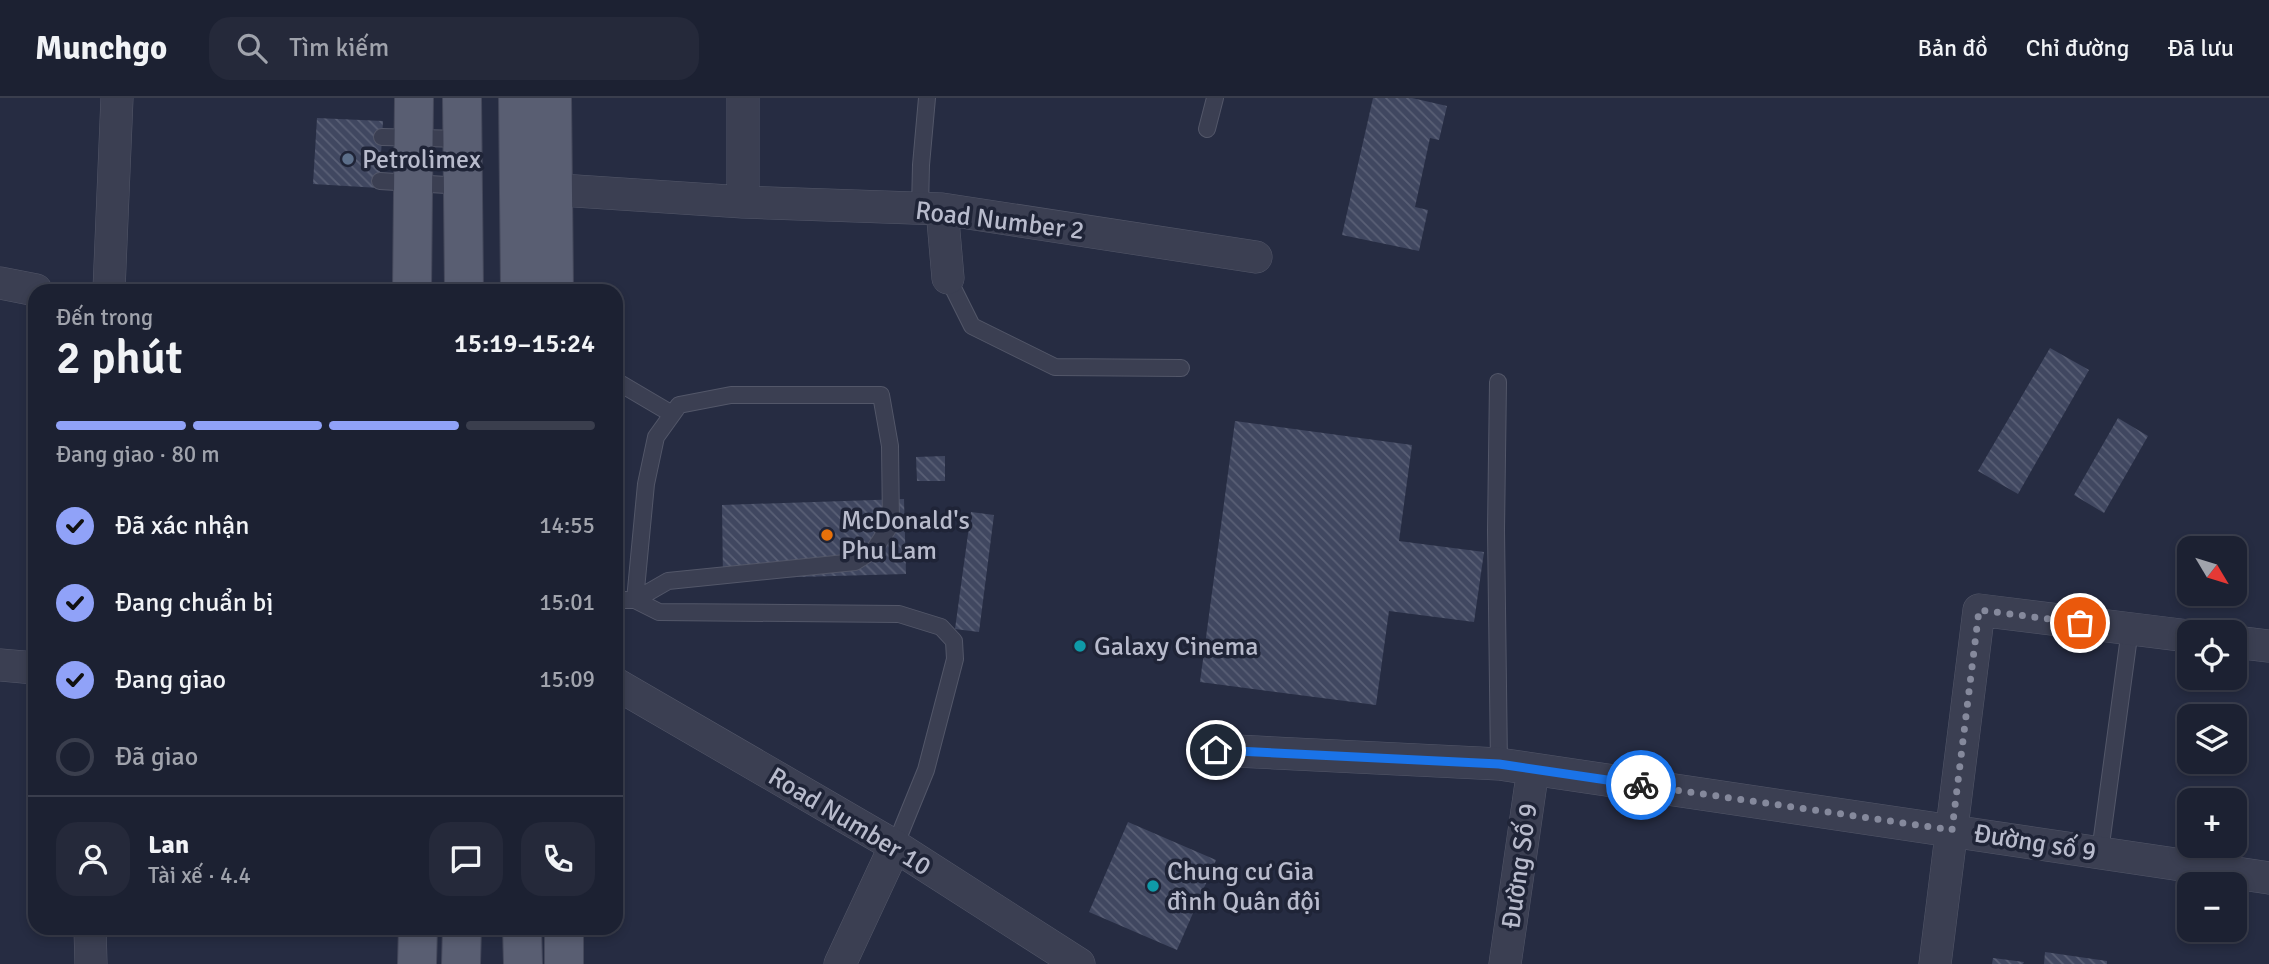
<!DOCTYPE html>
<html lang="vi">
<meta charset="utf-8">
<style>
body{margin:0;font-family:Signika,sans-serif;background:#25293a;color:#f1f3f6;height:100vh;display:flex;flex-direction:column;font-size:26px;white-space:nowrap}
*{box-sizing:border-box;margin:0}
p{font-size:23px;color:#a0a3ac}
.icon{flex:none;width:38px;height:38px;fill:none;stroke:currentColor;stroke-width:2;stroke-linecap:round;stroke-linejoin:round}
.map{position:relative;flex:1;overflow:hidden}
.panel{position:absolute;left:28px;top:186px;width:595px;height:651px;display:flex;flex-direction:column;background:#1c2132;border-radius:21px;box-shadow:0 4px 10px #0003,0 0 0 2px #3a3e4d}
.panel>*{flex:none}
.needle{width:46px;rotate:128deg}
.tools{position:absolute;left:2177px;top:438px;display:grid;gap:14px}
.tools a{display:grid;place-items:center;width:70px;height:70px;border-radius:14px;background:#1c2132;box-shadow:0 4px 10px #0003,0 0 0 2px #3a3e4d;font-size:35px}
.pin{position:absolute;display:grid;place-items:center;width:60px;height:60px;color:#fff;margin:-30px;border:4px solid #fff;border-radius:50%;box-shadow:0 2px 7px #0007}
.courier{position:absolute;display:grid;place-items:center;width:70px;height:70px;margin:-35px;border:5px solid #1a73e8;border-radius:50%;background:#fff;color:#222;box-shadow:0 2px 9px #0007}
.head em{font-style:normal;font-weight:600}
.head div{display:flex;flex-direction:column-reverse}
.head{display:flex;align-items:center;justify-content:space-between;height:119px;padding:0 28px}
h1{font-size:46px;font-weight:600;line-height:52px}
.bar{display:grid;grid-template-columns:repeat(4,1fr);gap:10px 7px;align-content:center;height:84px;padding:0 28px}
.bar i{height:9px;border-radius:5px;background:#3a3e4d}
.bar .current{background:#90a2f8}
.bar p{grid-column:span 4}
.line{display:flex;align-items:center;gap:18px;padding:0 28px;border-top:2px solid #3a3e4d}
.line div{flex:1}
.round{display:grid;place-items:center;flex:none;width:74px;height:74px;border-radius:21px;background:#25293a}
ol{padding:0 28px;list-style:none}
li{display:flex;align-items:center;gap:21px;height:77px}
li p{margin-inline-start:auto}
li .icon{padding:7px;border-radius:50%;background:#90a2f8;color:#111;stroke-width:4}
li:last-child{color:#a0a3ac}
li i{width:38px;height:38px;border:4px solid #3a3e4d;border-radius:50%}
header{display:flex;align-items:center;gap:42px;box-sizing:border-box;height:98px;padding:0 35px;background:#1c2132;border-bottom:2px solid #3a3e4d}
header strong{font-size:33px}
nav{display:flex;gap:38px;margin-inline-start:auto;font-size:24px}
.search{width:490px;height:63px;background:#25293a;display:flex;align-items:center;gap:18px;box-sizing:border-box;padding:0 24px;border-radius:21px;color:#a0a3ac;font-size:26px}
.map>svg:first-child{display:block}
.building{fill:url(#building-back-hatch)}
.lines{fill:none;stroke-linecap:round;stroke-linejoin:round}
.service-casing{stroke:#535769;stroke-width:18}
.minor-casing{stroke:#535769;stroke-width:33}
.primary-casing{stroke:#44485b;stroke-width:40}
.service{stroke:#3b3f52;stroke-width:16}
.minor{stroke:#3b3f52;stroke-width:32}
.primary{stroke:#595e72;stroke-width:38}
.done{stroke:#85899c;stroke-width:7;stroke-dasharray:0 12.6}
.route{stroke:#1a73e8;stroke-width:9}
.service-dot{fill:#5c6f8a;stroke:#1f2437;stroke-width:2.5}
.food-dot{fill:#e8710a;stroke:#1f2437;stroke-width:2.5}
.culture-dot{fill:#0f9aa8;stroke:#1f2437;stroke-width:2.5}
.labels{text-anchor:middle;stroke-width:7;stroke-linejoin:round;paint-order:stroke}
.poi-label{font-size:26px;fill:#b8bbcc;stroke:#1f2437;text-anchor:start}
.street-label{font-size:26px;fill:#b8bbcc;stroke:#1f2437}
</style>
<header>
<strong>Munchgo</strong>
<div class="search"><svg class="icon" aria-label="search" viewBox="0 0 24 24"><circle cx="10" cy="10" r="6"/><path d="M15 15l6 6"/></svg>Tìm kiếm</div>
<nav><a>Bản đồ</a><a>Chỉ đường</a><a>Đã lưu</a></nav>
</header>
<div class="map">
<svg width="2269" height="866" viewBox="0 0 2269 866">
<defs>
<pattern id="building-back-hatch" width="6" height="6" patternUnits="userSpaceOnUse" patternTransform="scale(1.75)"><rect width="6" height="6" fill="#404760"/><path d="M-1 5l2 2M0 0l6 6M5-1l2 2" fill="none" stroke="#5a6076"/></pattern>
</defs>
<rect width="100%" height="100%" fill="#262c42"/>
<path class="building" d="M 1373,0 L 1412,0 L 1447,8 L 1439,42 L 1430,40 L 1415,109 L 1428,112 L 1419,153 L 1342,137 Z
M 317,20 L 383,23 L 379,90 L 313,86 Z
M 2050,250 L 2089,272 L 2018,396 L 1978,373 Z
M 2118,320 L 2148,338 L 2104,415 L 2074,397 Z
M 1235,323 L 1412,347 L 1399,443 L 1484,454 L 1474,524 L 1389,513 L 1376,607 L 1200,584 Z
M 945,358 L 945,383 L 917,383 L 916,359 Z
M 904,401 L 906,476 L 723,481 L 722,407 Z
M 971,414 L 994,417 L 979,534 L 955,531 Z
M 1128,724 L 1216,762 L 1177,852 L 1089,814 Z
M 2045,854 L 2107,863 L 2107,866 L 2044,866 Z
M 1993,860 L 2024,864 L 2023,866 L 1992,866 Z"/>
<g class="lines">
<g class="service-casing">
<path id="service" d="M 1207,31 L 1215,0
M 382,39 L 462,41
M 380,83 L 463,88
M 920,110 L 921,67 L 927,0
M 948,180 L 972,228 L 1055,269 L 1181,270
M 616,283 L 672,316
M 1498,284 L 1496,432 L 1499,666
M 731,297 L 881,297 L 890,348 L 891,426 L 874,452 L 855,464 L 668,483 L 635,502 L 646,386 L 656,339 L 679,307 Z
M 616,502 L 635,502 L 659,514 L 899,516 L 941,529 L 954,543 L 955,561 L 926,672 L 895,748
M 2100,754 L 2130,531"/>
</g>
<g class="minor-casing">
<path id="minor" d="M 530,90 L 743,104 L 942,111 L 1256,159
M 743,104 L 743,0
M 942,111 L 948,180
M 0,185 L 36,192
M 109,192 L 117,0
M 2235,544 L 2269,548
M 0,567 L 35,570
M 616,586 L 895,748 L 1079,866
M 1216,652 L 1499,666 L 2269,780
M 90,830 L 91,866
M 840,866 L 895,748
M 1505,866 L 1533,671
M 1935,866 L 1979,512 L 2189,538"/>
</g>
<g class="primary-casing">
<path id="primary" d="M 462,0 L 464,192
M 518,0 L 520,192
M 552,0 L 554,192
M 412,192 L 414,0
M 522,830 L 523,866
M 564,830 L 564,866
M 417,866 L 418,830
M 461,866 L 462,830"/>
</g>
<use href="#service" class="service"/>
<use href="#minor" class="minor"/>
<use href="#primary" class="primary"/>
</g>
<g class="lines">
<path class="done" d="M 1641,687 L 1952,732 L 1979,512 L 2080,525"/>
<path class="route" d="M 1216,652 L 1499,666 L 1641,687"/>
</g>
<circle class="service-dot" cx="348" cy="61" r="7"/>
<circle class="food-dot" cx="827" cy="437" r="7"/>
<g class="culture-dot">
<circle cx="1080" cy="548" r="7"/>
<circle cx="1153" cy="788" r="7"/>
</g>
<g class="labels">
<g class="poi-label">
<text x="362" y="70">Petrolimex</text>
<text x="841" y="431">McDonald's<tspan x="841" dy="30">Phu Lam</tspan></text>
<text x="1094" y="557">Galaxy Cinema</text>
<text x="1167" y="782">Chung cư Gia<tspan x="1167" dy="30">đình Quân đội</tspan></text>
</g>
<g class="street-label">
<text transform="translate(1000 122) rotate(7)" y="9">Road Number 2</text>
<text transform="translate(850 723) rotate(31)" y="9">Road Number 10</text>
<text transform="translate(2035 744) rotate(9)" y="9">Đường số 9</text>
<text transform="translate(1519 768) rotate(-82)" y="9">Đường Số 9</text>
</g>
</g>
</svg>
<div class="tools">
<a><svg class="needle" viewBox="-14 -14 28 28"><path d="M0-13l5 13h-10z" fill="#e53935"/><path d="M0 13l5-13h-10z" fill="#a0a3ac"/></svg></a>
<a><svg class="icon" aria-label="locate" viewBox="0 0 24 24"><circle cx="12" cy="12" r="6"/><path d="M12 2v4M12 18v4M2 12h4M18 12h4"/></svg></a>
<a><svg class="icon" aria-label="layers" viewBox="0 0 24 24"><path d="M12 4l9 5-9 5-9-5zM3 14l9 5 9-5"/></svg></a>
<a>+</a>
<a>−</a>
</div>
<div class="pin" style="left:2080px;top:525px;background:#ea580c"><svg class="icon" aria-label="bag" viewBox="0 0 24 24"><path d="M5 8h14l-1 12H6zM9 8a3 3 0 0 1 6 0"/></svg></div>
<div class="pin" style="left:1216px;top:652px;background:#1f2937"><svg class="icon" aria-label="home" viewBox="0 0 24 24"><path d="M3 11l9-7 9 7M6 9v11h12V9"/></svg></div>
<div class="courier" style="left:1641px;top:687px"><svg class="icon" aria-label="bike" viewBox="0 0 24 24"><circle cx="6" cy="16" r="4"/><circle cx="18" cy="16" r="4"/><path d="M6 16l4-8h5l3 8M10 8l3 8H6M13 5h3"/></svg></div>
<section class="panel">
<div class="head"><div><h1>2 phút</h1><p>Đến trong</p></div><em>15:19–15:24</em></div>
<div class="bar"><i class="current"></i><i class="current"></i><i class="current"></i><i></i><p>Đang giao · 80 m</p></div>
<ol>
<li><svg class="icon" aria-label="check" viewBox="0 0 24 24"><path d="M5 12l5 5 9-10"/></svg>Đã xác nhận<p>14:55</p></li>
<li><svg class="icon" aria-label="check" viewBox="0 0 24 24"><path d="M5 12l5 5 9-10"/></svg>Đang chuẩn bị<p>15:01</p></li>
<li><svg class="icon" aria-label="check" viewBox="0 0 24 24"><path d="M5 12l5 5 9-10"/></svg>Đang giao<p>15:09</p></li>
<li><i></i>Đã giao</li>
</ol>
<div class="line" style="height:126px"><a class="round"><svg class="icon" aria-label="person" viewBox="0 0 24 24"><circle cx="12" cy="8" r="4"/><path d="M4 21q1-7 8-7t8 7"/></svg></a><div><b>Lan</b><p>Tài xế · 4.4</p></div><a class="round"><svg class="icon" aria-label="chat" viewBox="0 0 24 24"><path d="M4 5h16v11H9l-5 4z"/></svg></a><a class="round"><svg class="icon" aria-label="phone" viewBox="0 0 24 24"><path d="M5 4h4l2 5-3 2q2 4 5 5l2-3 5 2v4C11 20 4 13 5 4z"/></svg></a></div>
</section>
</div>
